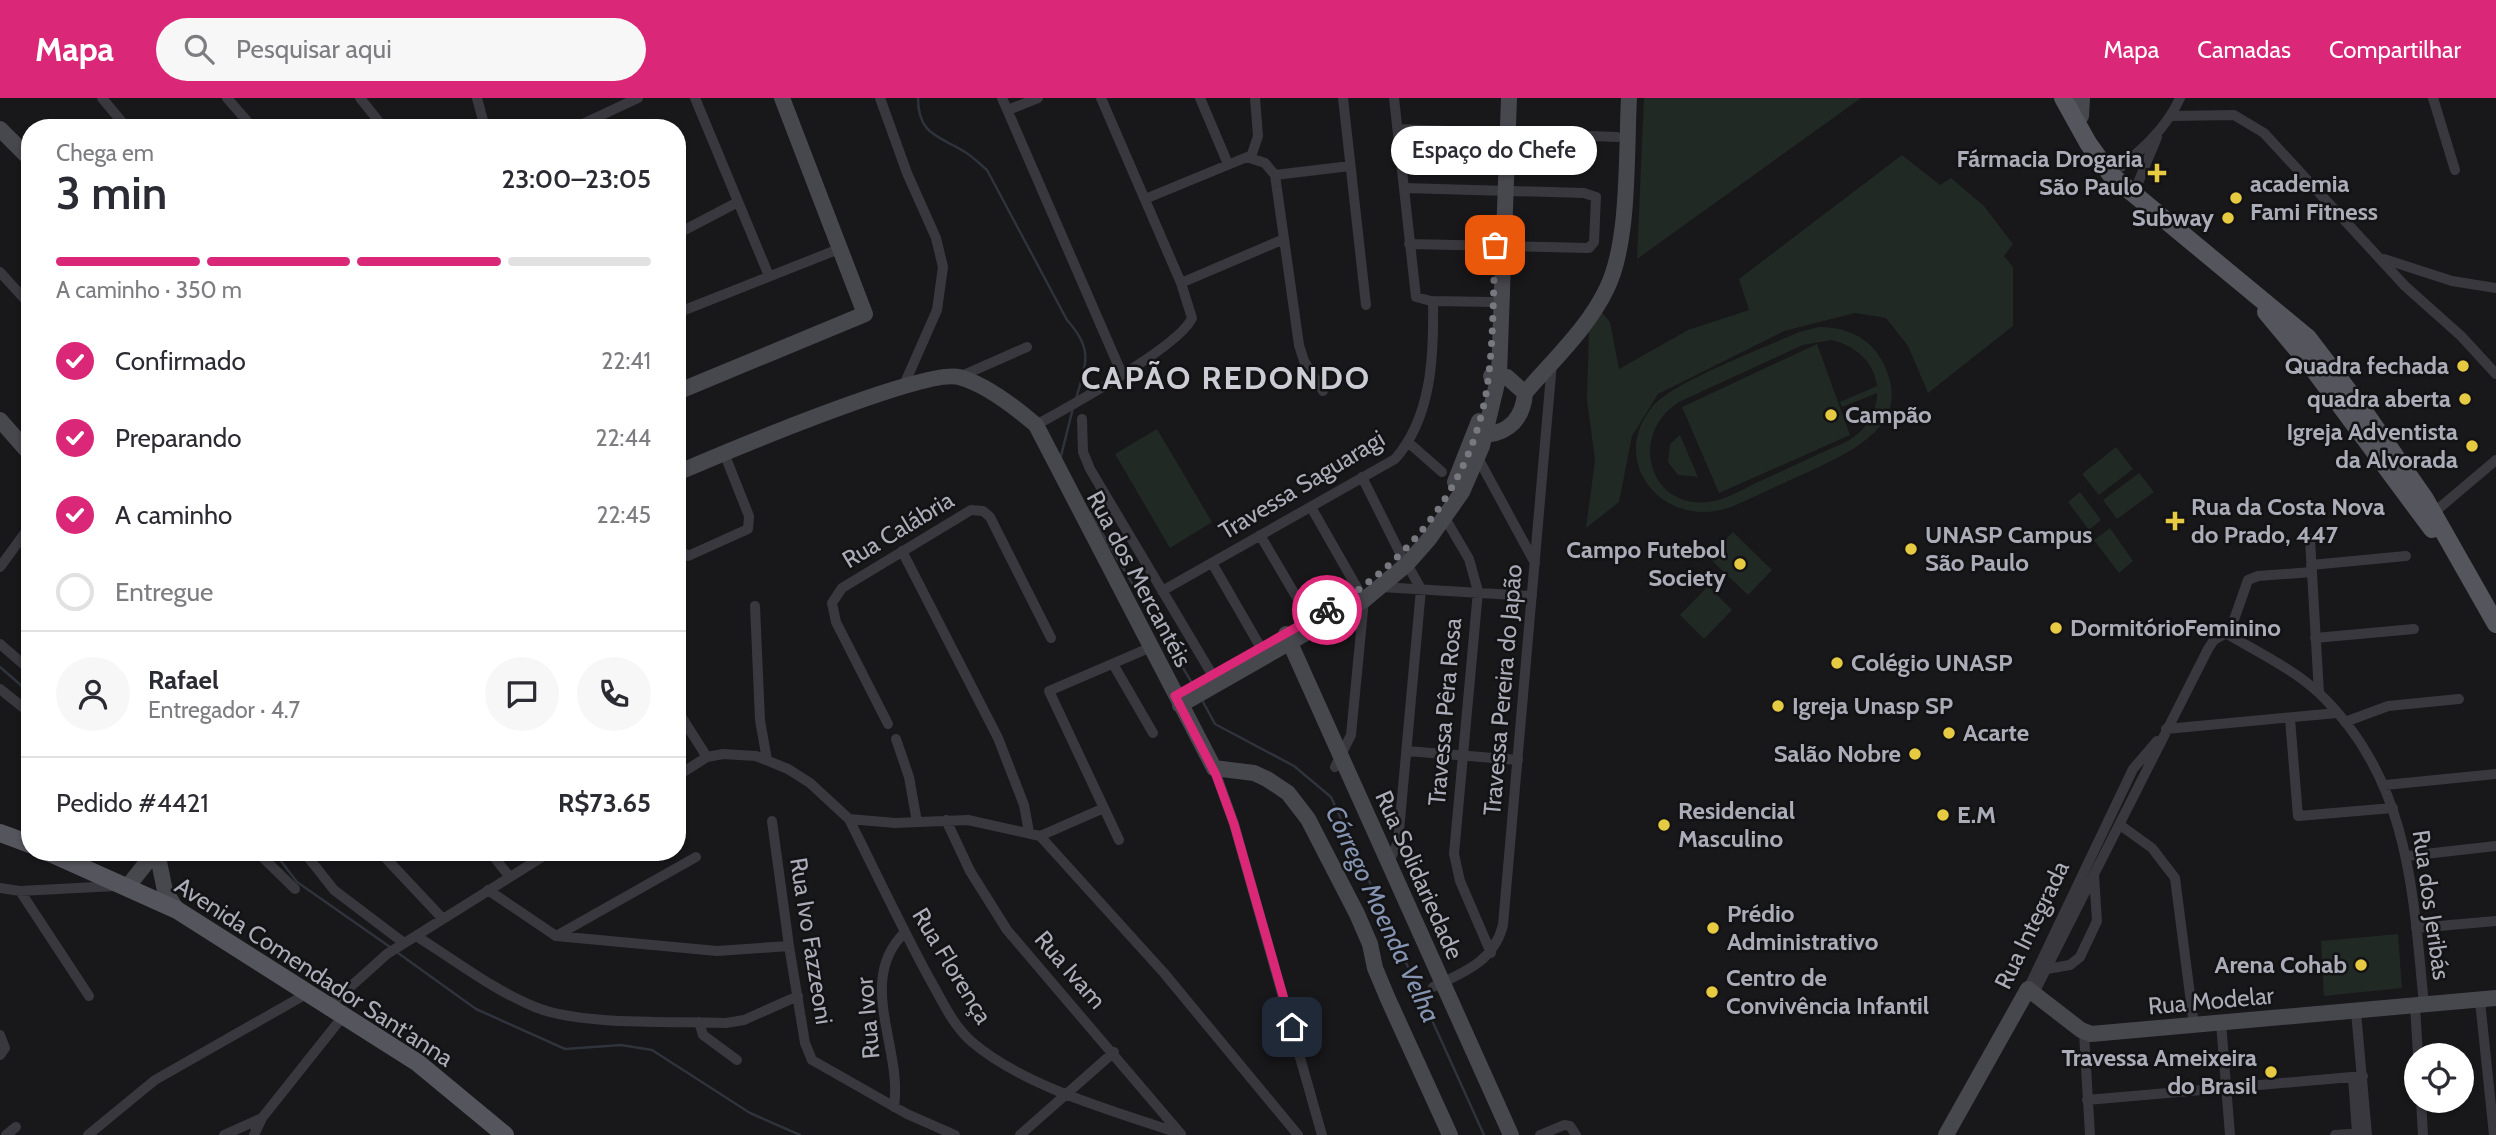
<!DOCTYPE html>
<html lang="pt">
<meta charset="utf-8">
<style>
body{margin:0;font-family:Cabin,sans-serif;background:#f7f7f7;color:#2b2b33;height:100vh;display:flex;flex-direction:column;font-size:26px;white-space:nowrap}
*{box-sizing:border-box;margin:0}
p{font-size:23px;color:#7c7c81}
.icon{flex:none;width:38px;height:38px;fill:none;stroke:currentColor;stroke-width:2;stroke-linecap:round;stroke-linejoin:round}
.map{position:relative;flex:1;overflow:hidden}
.drawer{position:absolute;left:21px;top:21px;width:665px;height:742px;display:flex;flex-direction:column;background:#fff;border-radius:28px;box-shadow:0 2px 5px #0004}
.drawer>*{flex:none}
.buttons{position:absolute;left:2404px;top:945px;display:grid;gap:14px}
.buttons a{display:grid;place-items:center;width:70px;height:70px;border-radius:50%;background:#fff;box-shadow:0 2px 5px #0004;font-size:35px}
.pin{position:absolute;display:grid;place-items:center;width:60px;height:60px;color:#fff;margin:-30px;border-radius:14px;box-shadow:0 4px 10px #0006}
.courier{position:absolute;display:grid;place-items:center;width:70px;height:70px;margin:-35px;border:5px solid #db2777;border-radius:50%;background:#fff;color:#222;box-shadow:0 2px 9px #0007}
.bubble{position:absolute;height:49px;border-radius:24px;background:#fff;box-shadow:0 2px 5px #0004;font-size:23px;font-weight:600;line-height:49px;text-align:center}
.head em{font-style:normal;font-weight:600}
.head div{display:flex;flex-direction:column-reverse}
.head{display:flex;align-items:center;justify-content:space-between;height:119px;padding:0 35px}
h1{font-size:46px;font-weight:600;line-height:52px}
.bar{display:grid;grid-template-columns:repeat(4,1fr);gap:10px 7px;align-content:center;height:84px;padding:0 35px}
.bar i{height:9px;border-radius:5px;background:#e1e1e2}
.bar .active{background:#db2777}
.bar p{grid-column:span 4}
.line{display:flex;align-items:center;gap:18px;padding:0 35px;border-top:2px solid #e1e1e2}
.line div{flex:1}
.round{display:grid;place-items:center;flex:none;width:74px;height:74px;border-radius:37px;background:#f7f7f7}
ol{padding:0 35px;list-style:none}
li{display:flex;align-items:center;gap:21px;height:77px}
li p{margin-inline-start:auto}
li .icon{padding:7px;border-radius:50%;background:#db2777;color:#fff;stroke-width:4}
li:last-child{color:#7c7c81}
li i{width:38px;height:38px;border:4px solid #e1e1e2;border-radius:50%}
header{display:flex;align-items:center;gap:42px;box-sizing:border-box;height:98px;padding:0 35px;background:#db2777;color:#fff}
header strong{font-size:33px}
nav{display:flex;gap:38px;margin-inline-start:auto;font-size:24px}
.search{width:490px;height:63px;background:#f7f7f7;display:flex;align-items:center;gap:18px;box-sizing:border-box;padding:0 24px;border-radius:38px;color:#7c7c81;font-size:26px}
.map>svg:first-child{display:block}
.green{fill:#212924;fill-rule:evenodd}
.lines{fill:none;stroke-linecap:round;stroke-linejoin:round}
.stream{stroke:#2e333c;stroke-width:2.5}
.street{stroke:#39383e;stroke-width:10}
.secondary{stroke:#47474e;stroke-width:16}
.primary{stroke:#55555d;stroke-width:18}
.done{stroke:#777880;stroke-width:7;stroke-dasharray:0 12.6}
.route{stroke:#db2777;stroke-width:9}
.poi-dot{fill:#e6cb42;stroke:#131214;stroke-width:2.5}
.labels{text-anchor:middle;stroke-width:5;stroke-linejoin:round;paint-order:stroke}
.poi-label{font-size:24px;font-weight:bold;fill:#aaacb8;stroke:#131214;text-anchor:start}
.street-label{font-size:24px;fill:#aaacb8;stroke:#131214}
.water-label{font-size:26px;font-style:italic;fill:#8494b1;stroke:#131214}
.district-label{font-size:32px;font-weight:bold;letter-spacing:2px;fill:#cbccd4;stroke:#131214}
</style>
<header>
<strong>Mapa</strong>
<div class="search"><svg class="icon" aria-label="search" viewBox="0 0 24 24"><circle cx="10" cy="10" r="6"/><path d="M15 15l6 6"/></svg>Pesquisar aqui</div>
<nav><a>Mapa</a><a>Camadas</a><a>Compartilhar</a></nav>
</header>
<div class="map">
<svg width="2496" height="1037" viewBox="0 0 2496 1037">
<rect width="100%" height="100%" fill="#181719"/>
<path class="green" d="M 1644,0 L 1861,0 L 1637,161 Z
M 1902,57 L 1940,87 L 1951,80 L 1984,108 L 2013,146 L 2004,158 L 2013,169 L 2013,228 L 1928,295 L 1908,248 L 1886,220 L 1855,215 L 1784,233 L 1658,296 L 1632,338 L 1619,404 L 1586,430 L 1595,362 L 1587,302 L 1589,232 L 1600,212 L 1610,224 L 1619,271 L 1688,232 L 1749,212 L 1739,181 Z
M 1819,229 C 1844,229 1868,238 1881,261 C 1918,326 1851,354 1806,375 C 1783,385 1761,396 1738,406 C 1669,438 1604,366 1653,308 C 1673,284 1766,249 1799,234 ZM 1831,242 C 1854,247 1874,263 1877,288 L 1840,304 L 1842,309 L 1877,295 C 1877,317 1865,333 1846,344 C 1816,357 1787,371 1758,384 C 1742,392 1725,402 1708,404 C 1646,411 1629,332 1681,303 L 1803,247 Z
M 1817,246 L 1850,337 L 1719,395 L 1682,309 Z
M 1157,331 L 1212,424 L 1170,450 L 1115,356 Z
M 1680,337 L 1698,379 L 1678,377 L 1668,364 L 1670,346 Z
M 2116,349 L 2133,371 L 2099,397 L 2082,376 Z
M 2139,375 L 2154,394 L 2117,421 L 2103,402 Z
M 2080,394 L 2101,422 L 2089,432 L 2068,404 Z
M 2110,430 L 2133,463 L 2119,475 L 2094,442 Z
M 1733,434 L 1772,472 L 1748,497 L 1708,459 Z
M 1708,488 L 1732,512 L 1704,541 L 1680,517 Z
M 2398,836 L 2402,890 L 2324,898 L 2321,843 Z"/>
<g class="lines">
<path class="stream" d="M 918,0 C 918,37 939,38 965,54 C 973,59 980,66 987,72 L 1067,222 C 1094,252 1086,265 1076,301
M 1061,358 L 1073,310
M 1090,415 L 1195,590
M 0,569 L 30,595
M 1202,602 L 1215,626 L 1294,668 L 1331,699 L 1484,1037
M 274,754 L 297,784 L 390,849
M 398,855 L 476,911 L 565,951 L 621,947 L 652,952 L 750,1015 L 800,1037"/>
<path class="street" d="M 102,0 L 127,30
M 227,0 L 253,30
M 360,0 L 384,30
M 477,0 L 485,30
M 695,0 L 769,178
M 880,0 L 907,75 L 936,140 L 943,169 L 937,212 L 903,289
M 1002,0 L 1122,276
M 1200,0 L 1228,66
M 1343,0 L 1366,207
M 1394,0 L 1416,199 L 1431,203 L 1493,204
M 2433,0 L 2455,72
M 1008,12 L 1038,0
M 2172,18 L 2234,17 L 2264,35 L 2405,188 L 2461,238 L 2496,276
M 574,30 L 638,0
M 1398,31 L 1617,39
M 1251,59 L 1258,38 L 1255,0
M 1275,77 L 1299,247 L 1304,263 L 1323,293
M 2111,77 C 2138,55 2166,32 2180,0
M 1404,90 L 1584,95 L 1596,99 L 1594,144 L 1589,150 L 1409,146
M 2133,97 L 2157,39
M 1145,101 L 1247,59 L 1265,65 L 1275,77 L 1350,68
M 677,136 L 738,104
M 2384,161 L 2452,183 L 2496,190
M 0,174 L 30,207
M 1181,185 L 1284,141
M 677,215 L 839,151
M 959,279 L 1027,249
M 1082,321 L 1083,354 L 1090,371 L 1213,578
M 1036,327 C 1067,310 1180,248 1192,220 L 1181,185 L 1101,0
M 1409,345 L 1442,374
M 1478,360 L 1535,465
M 1362,379 L 1401,457
M 1311,409 L 1364,502 L 1351,637 L 1335,669
M 2431,417 L 2496,362
M 1445,420 L 1469,461 L 1478,493 L 1454,756 L 1460,783 L 1491,855
M 1260,437 L 1310,522
M 2310,441 L 2319,595
M 677,451 L 688,458 L 748,431 L 749,418 L 724,355
M 902,453 L 998,640 L 1024,707 L 1029,734
M 1212,465 L 1261,550
M 2311,467 L 2406,458
M 0,469 L 30,428
M 1381,489 L 1532,498
M 1162,493 L 1395,361 C 1432,319 1434,257 1433,203
M 755,508 L 760,622 L 767,662
M 2227,536 C 2258,554 2295,572 2321,597 C 2409,682 2413,793 2424,907
M 2315,540 L 2414,531
M 0,546 L 30,572
M 1113,566 L 1153,635
M 0,591 L 30,615
M 677,612 L 707,659
M 2290,621 L 2298,718 L 2393,710
M 2345,624 L 2388,608 L 2459,601
M 888,626 L 836,524 L 832,505 L 842,490 L 971,412 L 983,413 L 990,419 L 1051,540
M 2166,631 L 2337,615
M 896,641 L 909,679 L 917,724
M 1407,653 L 1518,662
M 1214,670 L 1234,726 L 1322,1037
M 677,678 L 707,659 L 723,656 L 756,658 L 788,671 L 810,685 L 849,721 L 895,725 L 968,722 L 1040,738 L 1164,875 L 1298,1037
M 2385,687 L 2496,676
M 849,721 C 875,773 900,826 928,878 C 941,900 952,927 972,944 C 1026,990 1115,1013 1181,1036
M 946,722 L 970,773 L 1007,832 L 1180,1035
M 772,723 L 789,848 L 805,945 L 812,962 L 907,1016 L 955,1037
M 2120,727 L 2152,750 L 2175,780 L 2194,928
M 1040,738 L 1104,710
M 1119,742 L 1049,593 L 1149,550
M 257,754 L 295,791
M 304,754 L 334,792 L 404,845
M 380,754 L 443,821
M 490,754 L 509,778
M 2407,758 L 2496,748
M 1389,764 L 1398,744 L 1421,491 L 1407,466
M 0,790 L 20,793 L 116,788
M 488,792 L 556,838 L 717,853 L 789,848
M 20,793 L 89,898
M 2416,830 L 2496,823
M 416,838 C 455,862 493,892 535,909 C 580,928 675,923 726,925 L 744,922 L 798,898
M 556,838 L 696,759
M 2047,871 L 2070,867 L 2080,859 L 2097,823 L 2094,777
M 1433,889 C 1465,874 1494,863 1503,827 L 1552,265
M 2028,891 L 2133,671 L 2157,643
M 2034,895 L 2208,551 L 2214,542 L 2230,533 L 2248,482 L 2258,478 L 2312,474
M 2480,903 L 2494,1037
M 329,908 L 387,856 L 550,754
M 2415,908 L 2418,957
M 2356,914 L 2367,1037
M 699,924 L 703,937 L 737,962
M 2221,925 L 2230,1037
M 2084,935 L 2090,1037
M 0,937 L 5,950 L 0,957
M 2353,979 L 2357,1035
M 2087,1002 L 2363,978
M 2421,1003 L 2423,1037
M 894,1009 C 903,949 855,883 905,834
M 6,1037 L 16,1029
M 88,1037 L 155,982 L 308,895
M 224,1037 L 262,1020 L 344,917
M 254,1037 L 262,1020
M 1020,1037 L 1114,954
M 1540,1037 L 1564,1027 L 1570,1028 L 1576,1037
M 2335,1037 L 2364,1035"/>
<path class="secondary" d="M 2075,23 L 2081,18 L 2082,0
M 0,31 L 30,61
M 677,294 L 865,216 L 782,0
M 1525,295 C 1553,262 1589,229 1607,190 C 1630,143 1626,54 1629,0
M 0,322 L 30,356
M 1486,337 C 1510,334 1523,320 1525,295 L 1507,279 L 1491,278
M 677,375 C 721,356 924,270 959,279 C 986,286 1016,310 1036,327 L 1214,670 L 1254,675 L 1267,681 L 1288,695 L 1308,721 L 1357,816 L 1370,846 L 1375,870 L 1388,901 L 1450,1037
M 1455,384 L 1479,323
M 1286,536 L 1511,1037
M 1180,607 L 1364,502 L 1407,466 L 1429,441 L 1462,394 L 1482,348 L 1499,277 L 1509,0
M 157,754 L 165,793 L 177,812
M 128,788 L 155,754
M 1946,1037 L 2028,891 L 2081,932 L 2091,936 L 2496,900"/>
<path class="primary" d="M 2063,0 L 2088,45 L 2111,77 L 2308,240 L 2363,312 L 2425,401 L 2496,526
M 2266,214 L 2311,268 L 2432,431
M 0,735 L 30,746
M 48,754 L 177,812 L 418,965 L 505,1037"/>
</g>
<g class="lines">
<path class="done" d="M 1327,512 C 1408,465 1469,390 1486,296 C 1494,248 1493,196 1495,147"/>
<path class="route" d="M 1292,929 L 1234,726 L 1216,677 L 1175,598 L 1327,512"/>
</g>
<g class="poi-dot">
<path d="M2153.5 64.5h7v7h7v7h-7v7h-7v-7h-7v-7h7z"/>
<circle cx="2236" cy="100" r="7"/>
<circle cx="2228" cy="120" r="7"/>
<circle cx="2463" cy="268" r="7"/>
<circle cx="2465" cy="301" r="7"/>
<circle cx="1831" cy="317" r="7"/>
<circle cx="2472" cy="348" r="7"/>
<path d="M2171.5 412.5h7v7h7v7h-7v7h-7v-7h-7v-7h7z"/>
<circle cx="1911" cy="451" r="7"/>
<circle cx="1740" cy="466" r="7"/>
<circle cx="2056" cy="530" r="7"/>
<circle cx="1837" cy="565" r="7"/>
<circle cx="1778" cy="608" r="7"/>
<circle cx="1949" cy="635" r="7"/>
<circle cx="1915" cy="656" r="7"/>
<circle cx="1943" cy="717" r="7"/>
<circle cx="1664" cy="727" r="7"/>
<circle cx="1713" cy="830" r="7"/>
<circle cx="2361" cy="867" r="7"/>
<circle cx="1712" cy="894" r="7"/>
<circle cx="2271" cy="974" r="7"/>
</g>
<g class="labels">
<g class="poi-label">
<text x="2143" y="69" text-anchor="end">Fármacia Drogaria<tspan x="2143" dy="28">São Paulo</tspan></text>
<text x="2250" y="94">academia<tspan x="2250" dy="28">Fami Fitness</tspan></text>
<text x="2214" y="128" text-anchor="end">Subway</text>
<text x="2449" y="276" text-anchor="end">Quadra fechada</text>
<text x="2451" y="309" text-anchor="end">quadra aberta</text>
<text x="1845" y="325">Campão</text>
<text x="2458" y="342" text-anchor="end">Igreja Adventista<tspan x="2458" dy="28">da Alvorada</tspan></text>
<text x="2191" y="417">Rua da Costa Nova<tspan x="2191" dy="28">do Prado, 447</tspan></text>
<text x="1925" y="445">UNASP Campus<tspan x="1925" dy="28">São Paulo</tspan></text>
<text x="1726" y="460" text-anchor="end">Campo Futebol<tspan x="1726" dy="28">Society</tspan></text>
<text x="2070" y="538">DormitórioFeminino</text>
<text x="1851" y="573">Colégio UNASP</text>
<text x="1792" y="616">Igreja Unasp SP</text>
<text x="1963" y="643">Acarte</text>
<text x="1901" y="664" text-anchor="end">Salão Nobre</text>
<text x="1678" y="721">Residencial<tspan x="1678" dy="28">Masculino</tspan></text>
<text x="1957" y="725">E.M</text>
<text x="1727" y="824">Prédio<tspan x="1727" dy="28">Administrativo</tspan></text>
<text x="2347" y="875" text-anchor="end">Arena Cohab</text>
<text x="1726" y="888">Centro de<tspan x="1726" dy="28">Convivência Infantil</tspan></text>
<text x="2257" y="968" text-anchor="end">Travessa Ameixeira<tspan x="2257" dy="28">do Brasil</tspan></text>
</g>
<g class="street-label">
<text transform="translate(1302 387) rotate(-31)" y="8">Travessa Saguaragi</text>
<text transform="translate(898 432) rotate(-31)" y="8">Rua Calábria</text>
<text transform="translate(1139 481) rotate(62)" y="8">Rua dos Mercantéis</text>
<text transform="translate(1503 592) rotate(-85)" y="8">Travessa Pereira do Japão</text>
<text transform="translate(1445 614) rotate(-85)" y="8">Travessa Pêra Rosa</text>
<text transform="translate(1419 777) rotate(66)" y="8">Rua Solidariedade</text>
<text transform="translate(2431 807) rotate(82)" y="8">Rua dos Jeribás</text>
<text transform="translate(2032 827) rotate(-64)" y="8">Rua Integrada</text>
<text transform="translate(811 843) rotate(81)" y="8">Rua Ivo Fazzeoni</text>
<text transform="translate(952 868) rotate(59)" y="8">Rua Florença</text>
<text transform="translate(1070 872) rotate(49)" y="8">Rua Ivam</text>
<text transform="translate(314 874) rotate(33)" y="8">Avenida Comendador Sant'anna</text>
<text transform="translate(2211 903) rotate(-5)" y="8">Rua Modelar</text>
<text transform="translate(868 920) rotate(-95)" y="8">Rua Ivor</text>
</g>
<g class="water-label">
<text transform="translate(1383 816) rotate(65)" y="9">Córrego Moenda Velha</text>
</g>
<g class="district-label">
<text x="1226" y="291">CAPÃO REDONDO</text>
</g>
</g>
</svg>
<div class="buttons">
<a><svg class="icon" aria-label="locate" viewBox="0 0 24 24"><circle cx="12" cy="12" r="6"/><path d="M12 2v4M12 18v4M2 12h4M18 12h4"/></svg></a>
</div>
<div class="pin" style="left:1495px;top:147px;background:#ea580c"><svg class="icon" aria-label="bag" viewBox="0 0 24 24"><path d="M5 8h14l-1 12H6zM9 8a3 3 0 0 1 6 0"/></svg></div>
<div class="pin" style="left:1292px;top:929px;background:#1f2937"><svg class="icon" aria-label="home" viewBox="0 0 24 24"><path d="M3 11l9-7 9 7M6 9v11h12V9"/></svg></div>
<div class="courier" style="left:1327px;top:512px"><svg class="icon" aria-label="bike" viewBox="0 0 24 24"><circle cx="6" cy="16" r="4"/><circle cx="18" cy="16" r="4"/><path d="M6 16l4-8h5l3 8M10 8l3 8H6M13 5h3"/></svg></div>
<div class="bubble" style="left:1391px;top:28px;width:206px">Espaço do Chefe</div>
<section class="drawer">
<div class="head"><div><h1>3 min</h1><p>Chega em</p></div><em>23:00–23:05</em></div>
<div class="bar"><i class="active"></i><i class="active"></i><i class="active"></i><i></i><p>A caminho · 350 m</p></div>
<ol>
<li><svg class="icon" aria-label="check" viewBox="0 0 24 24"><path d="M5 12l5 5 9-10"/></svg>Confirmado<p>22:41</p></li>
<li><svg class="icon" aria-label="check" viewBox="0 0 24 24"><path d="M5 12l5 5 9-10"/></svg>Preparando<p>22:44</p></li>
<li><svg class="icon" aria-label="check" viewBox="0 0 24 24"><path d="M5 12l5 5 9-10"/></svg>A caminho<p>22:45</p></li>
<li><i></i>Entregue</li>
</ol>
<div class="line" style="height:126px"><a class="round"><svg class="icon" aria-label="person" viewBox="0 0 24 24"><circle cx="12" cy="8" r="4"/><path d="M4 21q1-7 8-7t8 7"/></svg></a><div><b>Rafael</b><p>Entregador · 4.7</p></div><a class="round"><svg class="icon" aria-label="chat" viewBox="0 0 24 24"><path d="M4 5h16v11H9l-5 4z"/></svg></a><a class="round"><svg class="icon" aria-label="phone" viewBox="0 0 24 24"><path d="M5 4h4l2 5-3 2q2 4 5 5l2-3 5 2v4C11 20 4 13 5 4z"/></svg></a></div>
<div class="line" style="height:91px"><div>Pedido #4421</div><b>R$73.65</b></div>
</section>
</div>
